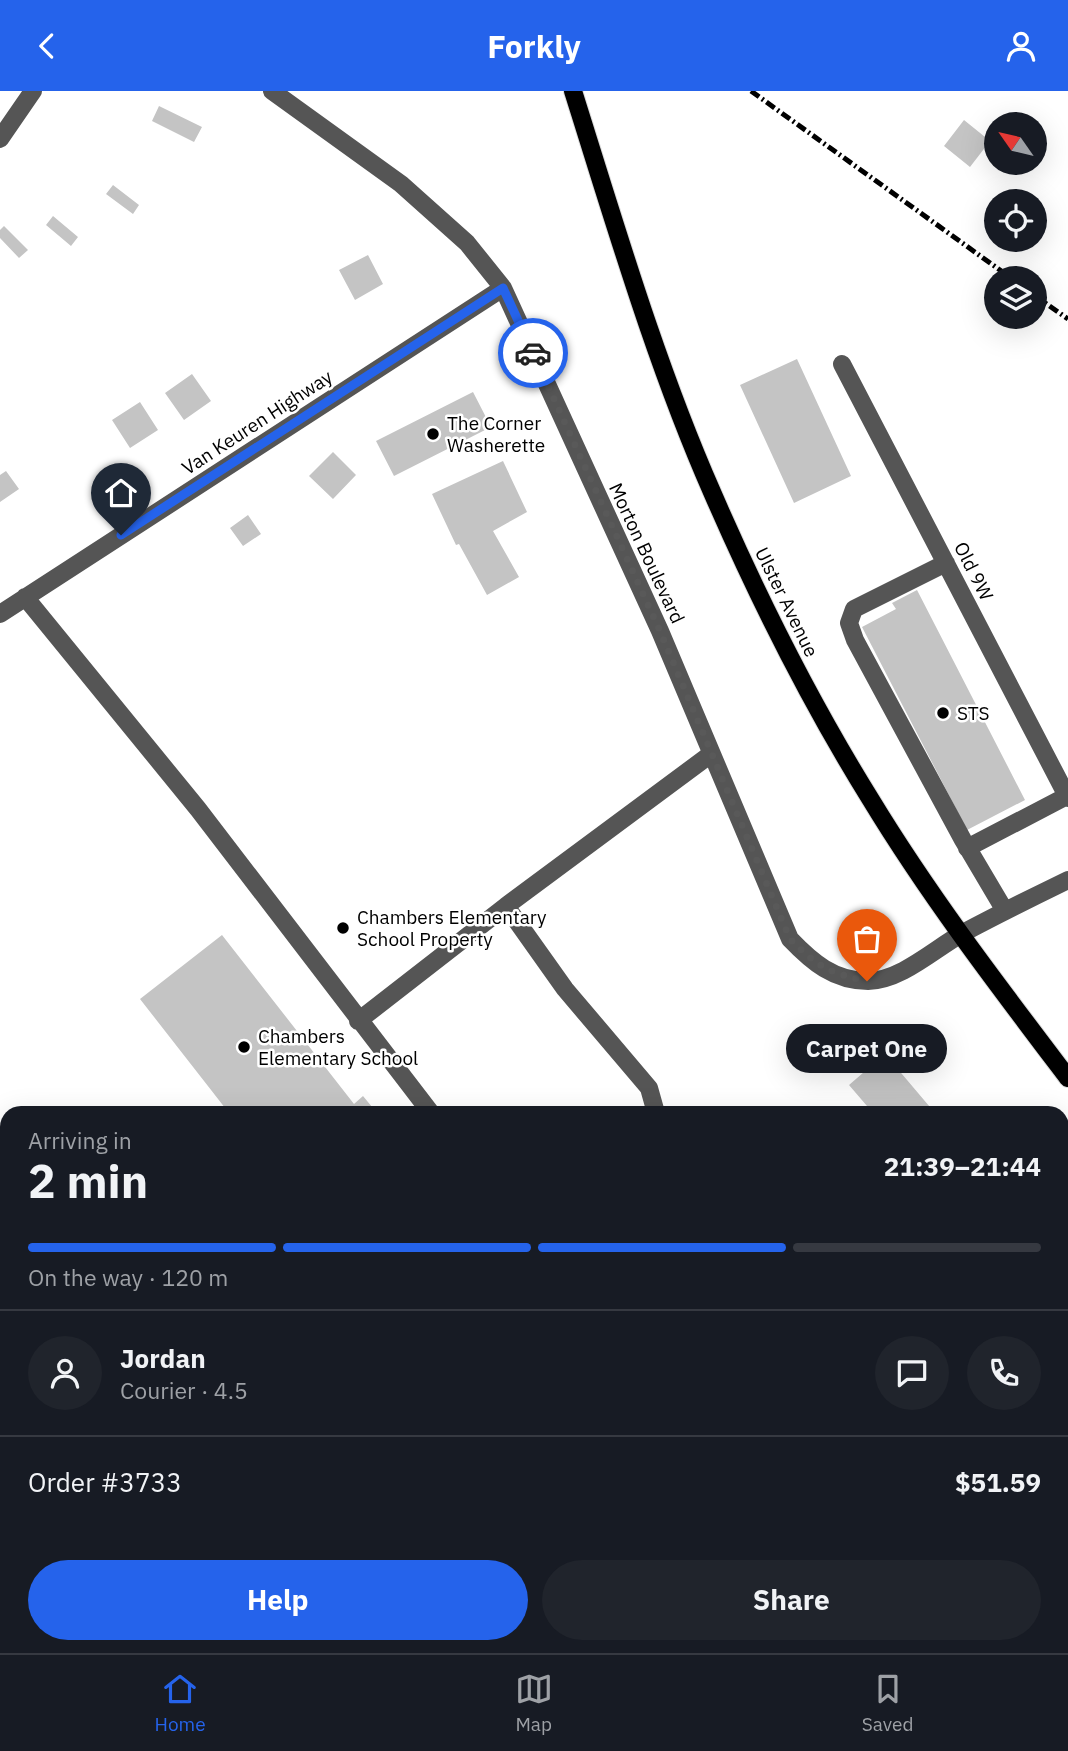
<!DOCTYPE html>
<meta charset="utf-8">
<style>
body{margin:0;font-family:"IBM Plex Sans",sans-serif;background:#20242c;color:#f1f3f6;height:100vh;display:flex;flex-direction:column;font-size:26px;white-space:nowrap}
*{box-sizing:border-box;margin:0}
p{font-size:23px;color:#9ea1a6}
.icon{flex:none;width:38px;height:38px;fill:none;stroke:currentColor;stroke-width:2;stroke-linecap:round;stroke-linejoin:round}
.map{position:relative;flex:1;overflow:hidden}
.panel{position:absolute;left:0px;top:1015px;width:1069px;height:548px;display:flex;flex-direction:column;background:#171b24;border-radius:21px 21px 0 0;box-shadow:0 7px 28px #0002}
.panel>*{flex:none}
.needle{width:46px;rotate:304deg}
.tools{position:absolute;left:984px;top:21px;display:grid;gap:14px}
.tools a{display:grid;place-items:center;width:63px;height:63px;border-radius:50%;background:#171b24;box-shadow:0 7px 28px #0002;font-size:35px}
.pin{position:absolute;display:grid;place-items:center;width:60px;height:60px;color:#fff;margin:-72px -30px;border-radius:50% 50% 50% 0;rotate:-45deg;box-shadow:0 0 7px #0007}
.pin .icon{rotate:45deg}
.courier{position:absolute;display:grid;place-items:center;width:70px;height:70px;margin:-35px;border:5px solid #2563eb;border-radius:50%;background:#fff;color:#222;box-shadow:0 2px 9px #0007}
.bubble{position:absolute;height:49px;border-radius:24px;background:#171b24;box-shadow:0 7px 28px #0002;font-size:23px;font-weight:800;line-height:49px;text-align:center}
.head em{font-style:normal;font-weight:800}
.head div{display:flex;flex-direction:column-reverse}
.head{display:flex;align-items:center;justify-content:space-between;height:119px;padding:0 28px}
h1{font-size:46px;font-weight:800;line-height:52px}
.bar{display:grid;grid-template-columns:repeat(4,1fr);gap:10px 7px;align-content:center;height:84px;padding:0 28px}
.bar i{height:9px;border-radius:5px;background:#363941}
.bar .selected{background:#2563eb}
.bar p{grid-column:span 4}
.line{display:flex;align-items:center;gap:18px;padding:0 28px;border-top:2px solid #363941}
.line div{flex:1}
.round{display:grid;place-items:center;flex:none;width:74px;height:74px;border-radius:37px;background:#20242c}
.primary-button{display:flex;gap:14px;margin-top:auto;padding:14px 28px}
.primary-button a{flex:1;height:80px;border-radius:42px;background:#2563eb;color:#fff;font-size:28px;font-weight:800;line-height:80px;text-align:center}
.primary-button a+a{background:#20242c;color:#f1f3f6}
header{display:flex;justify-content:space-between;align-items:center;height:91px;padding:0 28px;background:#2563eb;color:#fff;font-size:32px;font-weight:800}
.menu{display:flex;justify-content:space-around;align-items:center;height:98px;border-top:2px solid #363941;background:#171b24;font-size:19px;color:#9ea1a6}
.menu a{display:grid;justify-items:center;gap:4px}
.menu .selected{color:#2563eb}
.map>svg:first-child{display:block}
.green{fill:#dcdcdc}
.building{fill:#c4c4c4}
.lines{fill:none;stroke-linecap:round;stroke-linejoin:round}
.major-casing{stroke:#dbdbdb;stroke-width:20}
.minor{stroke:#555;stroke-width:18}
.major{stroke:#000;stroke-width:18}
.rail{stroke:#000;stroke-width:5;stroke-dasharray:10 3.5 2 3.5;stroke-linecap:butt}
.done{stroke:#595959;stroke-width:7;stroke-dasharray:0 12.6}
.route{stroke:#2563eb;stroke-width:9}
.poi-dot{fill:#000;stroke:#fff;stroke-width:2.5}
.labels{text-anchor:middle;stroke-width:5;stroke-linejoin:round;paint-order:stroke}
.street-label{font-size:19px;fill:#000;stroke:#fff}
.poi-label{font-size:19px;fill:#000;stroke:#fff;text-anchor:start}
</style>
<header><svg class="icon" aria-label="back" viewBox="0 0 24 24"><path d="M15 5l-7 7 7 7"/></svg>Forkly<svg class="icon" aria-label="person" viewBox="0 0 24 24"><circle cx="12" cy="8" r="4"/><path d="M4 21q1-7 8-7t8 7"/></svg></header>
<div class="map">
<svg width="1068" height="1562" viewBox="0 0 1068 1562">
<rect width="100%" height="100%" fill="#fff"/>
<path class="green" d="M 60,1556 L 178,1556 L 182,1562 L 51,1562 Z"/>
<path class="building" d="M 159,15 L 202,36 L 194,51 L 152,30 Z
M 964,29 L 990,50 L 970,76 L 944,55 Z
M 113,94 L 139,114 L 133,123 L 106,103 Z
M 53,125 L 78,146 L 71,155 L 46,134 Z
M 4,135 L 28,159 L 19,167 L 0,147 L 0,139 Z
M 368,164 L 383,193 L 355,209 L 339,179 Z
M 797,268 L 851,385 L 794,412 L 740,294 Z
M 192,283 L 211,310 L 184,329 L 165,302 Z
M 473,301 L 491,336 L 394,385 L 376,350 Z
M 140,311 L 158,339 L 130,357 L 112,329 Z
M 333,361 L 356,384 L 333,408 L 309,385 Z
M 503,370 L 527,421 L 493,440 L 519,486 L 487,504 L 459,453 L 456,454 L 432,403 Z
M 6,380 L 19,398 L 0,411 L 0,384 Z
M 248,424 L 261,443 L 243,455 L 230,437 Z
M 917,499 L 1025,709 L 967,739 L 862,536 L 896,518 L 892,512 Z
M 222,844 L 354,1013 L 363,1005 L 377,1022 L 229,1022 L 140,908 Z
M 885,963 L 935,1022 L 873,1022 L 849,994 Z"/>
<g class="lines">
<g class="major-casing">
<path id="major" d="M 573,0 C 615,133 656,274 712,401 C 758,507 810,611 871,709 C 930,806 999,896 1068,987"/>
</g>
<path class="minor" d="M 272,0 L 401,93 L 467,152 L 503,197 L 660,540 L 790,848 C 812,871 834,890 868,890 C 902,889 934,858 963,842 C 997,824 1033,806 1068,789
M 0,48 L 33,0
M 842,273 L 1068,707
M 946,472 L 854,518 L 849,532 L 855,549 L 963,749 L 1005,820
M 25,506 L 198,718 L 431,1022
M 0,523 L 503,197
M 967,757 L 1067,705
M 358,930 L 506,815
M 656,1022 L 649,997 L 565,898 L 506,815 L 711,663"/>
<use href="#major" class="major"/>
<path class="rail" d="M 751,0 L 1011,187
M 1034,204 L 1068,228"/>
</g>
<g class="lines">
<path class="done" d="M 533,262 L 660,540 L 790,848 C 818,876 829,882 867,890"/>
<path class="route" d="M 121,444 L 503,197 L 533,262"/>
</g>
<g class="poi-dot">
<circle cx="433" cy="343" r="7"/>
<circle cx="943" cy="622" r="7"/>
<circle cx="343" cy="837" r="7"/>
<circle cx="244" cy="956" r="7"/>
</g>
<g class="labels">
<g class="street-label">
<text transform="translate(257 331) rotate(-33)" y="7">Van Keuren Highway</text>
<text transform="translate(647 462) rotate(65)" y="7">Morton Boulevard</text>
<text transform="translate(974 480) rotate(63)" y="7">Old 9W</text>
<text transform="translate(787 511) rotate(64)" y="7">Ulster Avenue</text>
</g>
<g class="poi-label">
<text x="447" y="339">The Corner<tspan x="447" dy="22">Washerette</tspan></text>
<text x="957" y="629">STS</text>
<text x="357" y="833">Chambers Elementary<tspan x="357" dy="22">School Property</tspan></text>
<text x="258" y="952">Chambers<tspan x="258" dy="22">Elementary School</tspan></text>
</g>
</g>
</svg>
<div class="tools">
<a><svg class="needle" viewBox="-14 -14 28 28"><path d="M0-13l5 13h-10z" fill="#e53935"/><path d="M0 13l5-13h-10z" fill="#9ea1a6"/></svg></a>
<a><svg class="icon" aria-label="locate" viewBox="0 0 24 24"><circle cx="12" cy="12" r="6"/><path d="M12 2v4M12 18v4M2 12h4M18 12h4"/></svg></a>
<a><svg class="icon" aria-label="layers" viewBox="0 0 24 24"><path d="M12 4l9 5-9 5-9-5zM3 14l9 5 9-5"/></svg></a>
</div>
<div class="pin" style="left:867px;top:890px;background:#ea580c"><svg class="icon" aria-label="bag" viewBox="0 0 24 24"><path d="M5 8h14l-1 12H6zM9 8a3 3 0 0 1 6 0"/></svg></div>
<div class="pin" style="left:121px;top:444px;background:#1f2937"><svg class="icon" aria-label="home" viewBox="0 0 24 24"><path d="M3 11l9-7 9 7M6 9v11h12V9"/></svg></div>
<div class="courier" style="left:533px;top:262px"><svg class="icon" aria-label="car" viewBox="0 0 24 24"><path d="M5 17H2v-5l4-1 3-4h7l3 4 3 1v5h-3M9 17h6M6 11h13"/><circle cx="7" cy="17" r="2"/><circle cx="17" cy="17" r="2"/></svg></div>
<div class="bubble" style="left:786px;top:933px;width:161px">Carpet One</div>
<section class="panel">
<div class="head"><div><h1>2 min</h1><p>Arriving in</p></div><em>21:39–21:44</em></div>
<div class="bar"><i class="selected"></i><i class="selected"></i><i class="selected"></i><i></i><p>On the way · 120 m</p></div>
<div class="line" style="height:126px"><a class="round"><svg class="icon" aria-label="person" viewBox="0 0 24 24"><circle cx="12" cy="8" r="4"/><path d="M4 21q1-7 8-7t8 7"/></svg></a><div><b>Jordan</b><p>Courier · 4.5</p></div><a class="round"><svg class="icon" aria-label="chat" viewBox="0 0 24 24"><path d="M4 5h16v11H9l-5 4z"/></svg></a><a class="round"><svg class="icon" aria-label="phone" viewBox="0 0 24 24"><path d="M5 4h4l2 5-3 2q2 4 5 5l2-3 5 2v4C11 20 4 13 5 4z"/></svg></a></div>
<div class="line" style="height:91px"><div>Order #3733</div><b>$51.59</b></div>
<div class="primary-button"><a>Help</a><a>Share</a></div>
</section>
</div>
<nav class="menu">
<a class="selected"><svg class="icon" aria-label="home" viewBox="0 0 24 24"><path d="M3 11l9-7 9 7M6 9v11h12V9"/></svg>Home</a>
<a><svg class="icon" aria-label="map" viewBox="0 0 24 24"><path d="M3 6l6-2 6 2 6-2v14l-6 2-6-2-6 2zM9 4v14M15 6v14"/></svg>Map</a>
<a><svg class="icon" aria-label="saved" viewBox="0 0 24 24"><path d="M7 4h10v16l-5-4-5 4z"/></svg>Saved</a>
</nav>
